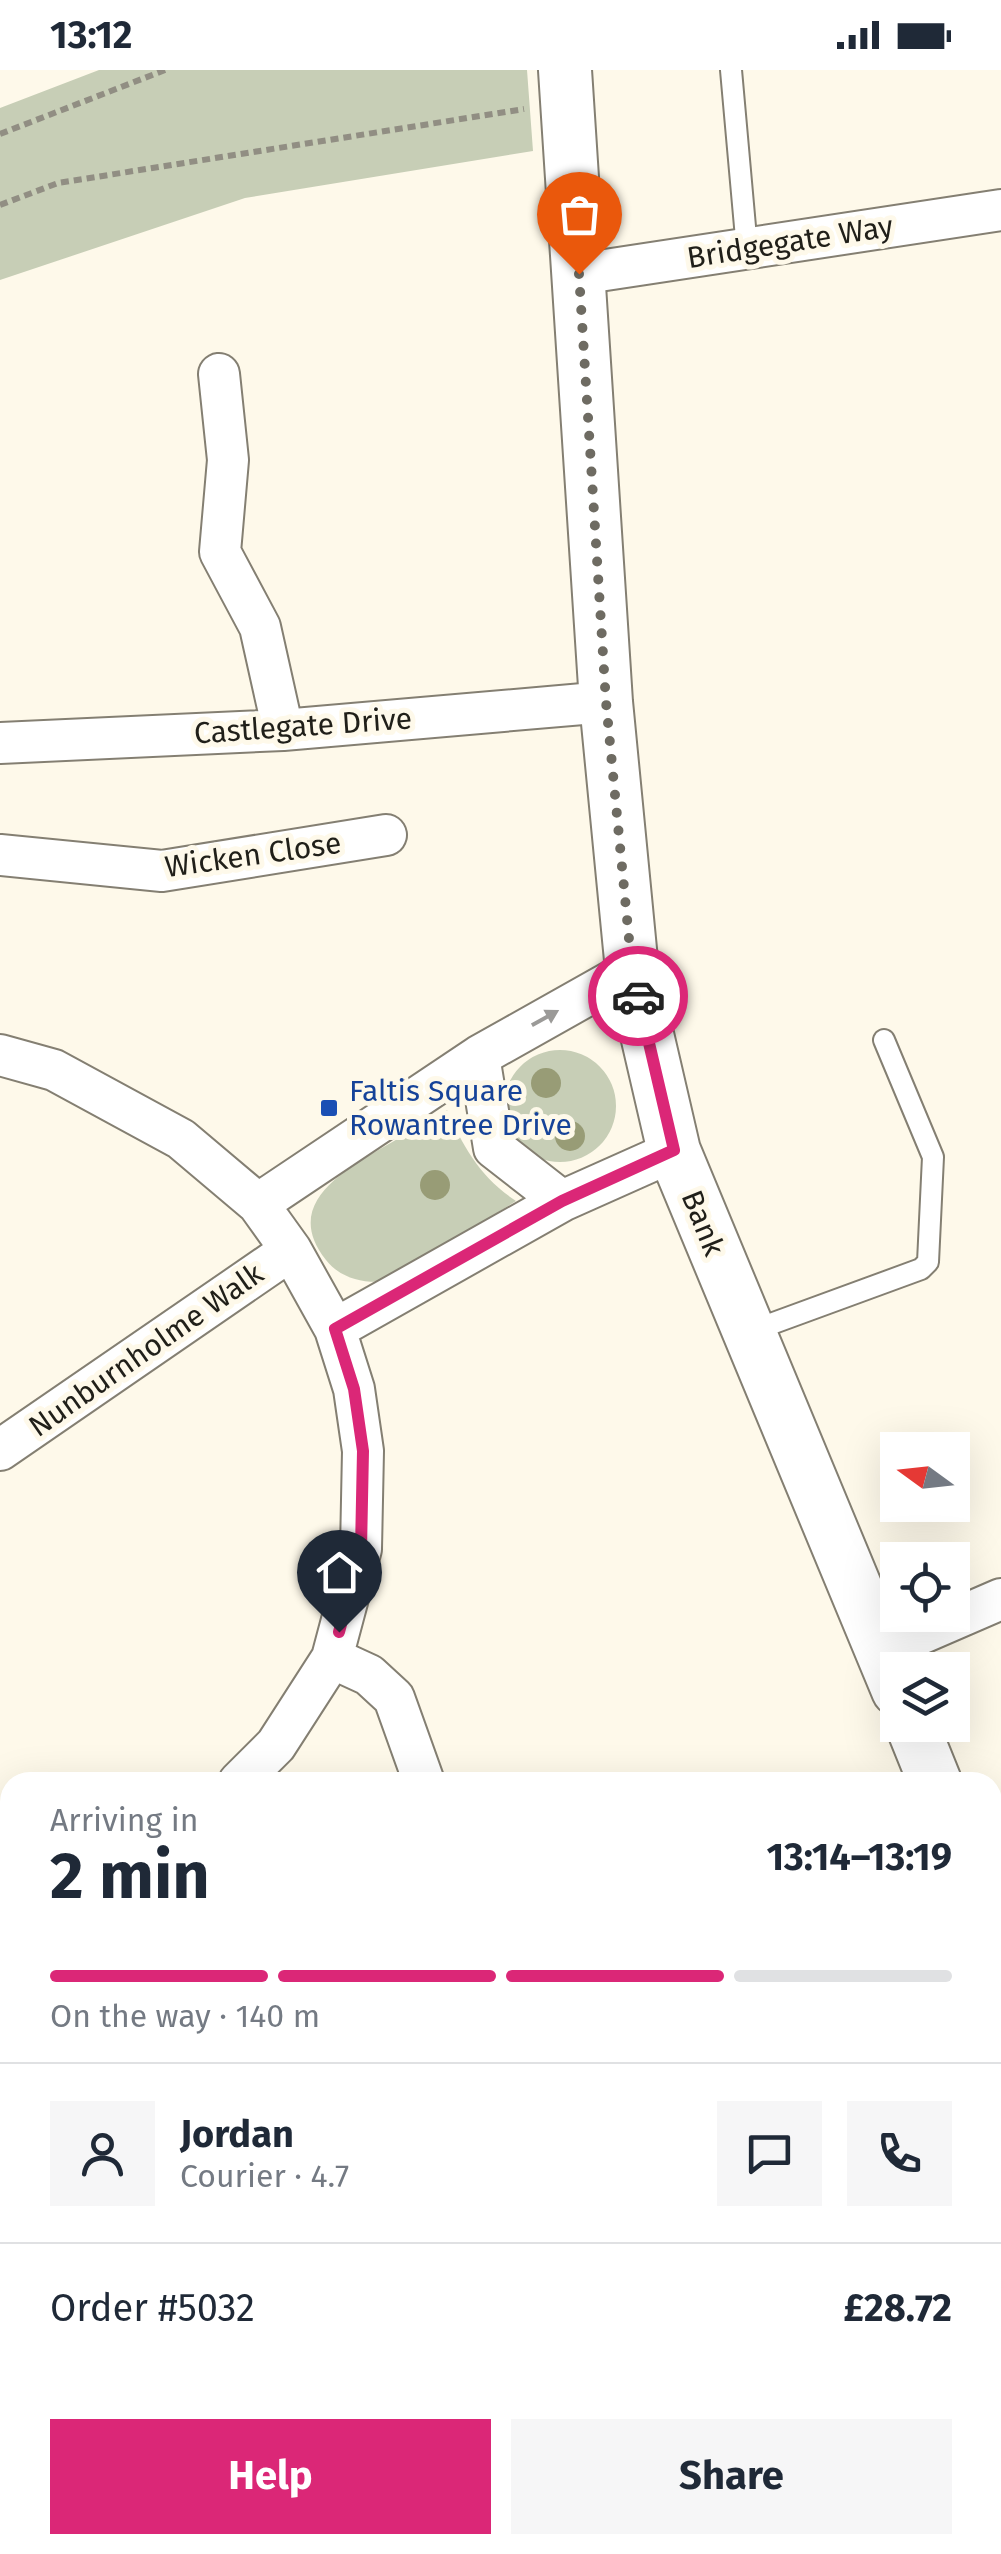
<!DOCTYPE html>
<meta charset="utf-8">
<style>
body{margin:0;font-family:"Fira Sans",sans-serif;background:#f6f6f7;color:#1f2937;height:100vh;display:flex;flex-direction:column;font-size:38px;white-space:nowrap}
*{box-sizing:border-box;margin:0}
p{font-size:32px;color:#747a83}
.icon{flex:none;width:55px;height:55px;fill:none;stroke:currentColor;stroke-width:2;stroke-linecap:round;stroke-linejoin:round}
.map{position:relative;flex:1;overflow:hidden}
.drawer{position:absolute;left:0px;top:1702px;width:1002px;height:782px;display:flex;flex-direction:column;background:#fff;border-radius:30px 30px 0 0;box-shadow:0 10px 40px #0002}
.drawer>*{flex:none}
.needle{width:65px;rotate:285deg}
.fabs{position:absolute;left:880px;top:1362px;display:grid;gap:20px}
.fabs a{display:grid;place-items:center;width:90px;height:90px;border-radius:0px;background:#fff;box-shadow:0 10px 40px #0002;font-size:50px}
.pin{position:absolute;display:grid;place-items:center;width:85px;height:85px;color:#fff;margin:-102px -42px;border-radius:50% 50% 50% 0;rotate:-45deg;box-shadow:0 0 10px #0007}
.pin .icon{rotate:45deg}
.courier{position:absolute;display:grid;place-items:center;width:100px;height:100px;margin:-50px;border:8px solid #db2777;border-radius:50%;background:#fff;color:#222;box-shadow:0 2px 12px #0007}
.headline em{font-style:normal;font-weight:700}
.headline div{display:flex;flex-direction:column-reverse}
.headline{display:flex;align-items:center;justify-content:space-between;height:170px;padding:0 50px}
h1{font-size:65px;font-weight:700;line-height:75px}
.bar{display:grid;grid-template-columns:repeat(4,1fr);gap:15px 10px;align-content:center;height:120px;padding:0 50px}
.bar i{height:12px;border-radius:8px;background:#e0e1e3}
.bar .on{background:#db2777}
.bar p{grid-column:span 4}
.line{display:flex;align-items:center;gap:25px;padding:0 50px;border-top:2px solid #e0e1e3}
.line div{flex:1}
.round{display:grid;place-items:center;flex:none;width:105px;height:105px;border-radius:0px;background:#f6f6f7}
.action{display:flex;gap:20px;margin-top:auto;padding:20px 50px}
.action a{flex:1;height:115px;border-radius:0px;background:#db2777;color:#fff;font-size:40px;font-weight:700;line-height:115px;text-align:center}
.action a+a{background:#f6f6f7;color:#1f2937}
.status{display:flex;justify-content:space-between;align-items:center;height:70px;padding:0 50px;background:#fff;direction:ltr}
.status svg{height:28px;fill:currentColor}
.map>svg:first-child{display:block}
.green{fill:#c7ceb6}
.building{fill:#685c3b}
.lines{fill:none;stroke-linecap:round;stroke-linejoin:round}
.service-casing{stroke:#847f72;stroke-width:24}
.minor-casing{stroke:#847f72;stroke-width:44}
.tertiary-casing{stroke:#847f72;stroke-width:56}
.path{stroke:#918e83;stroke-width:6;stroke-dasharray:8 5;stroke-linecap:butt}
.service{stroke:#fff;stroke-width:20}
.minor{stroke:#fff;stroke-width:40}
.tertiary{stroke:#fff;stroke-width:52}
.tree{fill:#989c76}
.oneway{fill:#9b9a98}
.done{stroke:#6e6b62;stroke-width:10;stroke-dasharray:0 18}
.route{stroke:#db2777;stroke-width:12}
.transit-dot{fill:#1a4fb4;stroke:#fef9ea;stroke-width:4}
.labels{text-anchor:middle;stroke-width:10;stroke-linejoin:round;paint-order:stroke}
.street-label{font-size:30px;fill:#201f19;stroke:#fef9ea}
.transit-label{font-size:30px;fill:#164399;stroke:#fef9ea;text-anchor:start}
</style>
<div class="status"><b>13:12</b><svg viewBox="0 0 49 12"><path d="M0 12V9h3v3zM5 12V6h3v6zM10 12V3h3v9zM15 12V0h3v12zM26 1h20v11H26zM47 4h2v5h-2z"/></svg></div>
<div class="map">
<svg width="1001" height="2484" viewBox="0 0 1001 2484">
<rect width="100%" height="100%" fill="#fef9ea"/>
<path class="green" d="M 99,0 L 527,0 L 533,81 L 245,128 L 0,210 L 0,38 Z
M504 1036a56 56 0 1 1 112 0a56 56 0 1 1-112 0Z
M 447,1040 C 463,1077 481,1108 516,1131 L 388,1211 C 365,1214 341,1209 326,1190 C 283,1136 340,1103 380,1079 C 403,1066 425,1053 447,1040 Z"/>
<path class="building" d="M 533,2475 L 564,2475 L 562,2484 L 532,2482 Z
M 639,2475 L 718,2475 L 718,2484 L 638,2484 Z"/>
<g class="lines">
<g class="service-casing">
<path id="service" d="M 731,0 L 747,179
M 749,1262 L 921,1199 L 928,1192 L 933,1087 L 884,970
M 889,2475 L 896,2484"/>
</g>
<g class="minor-casing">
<path id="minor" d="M 579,204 L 1001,140
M 219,304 L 228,390 L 220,482 L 260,557 L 283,660
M 0,673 L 283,660 L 606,632
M 0,785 L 162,801 L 386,765
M 0,985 L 54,1000 L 181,1069 L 258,1134 L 291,1180 L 335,1259 L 354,1319 L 363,1381 L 361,1479 L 332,1588 L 276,1675 L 239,1712
M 479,986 L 494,1078 L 562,1131
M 258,1134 L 479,986 L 632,900
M 335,1259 L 562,1131 L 674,1081
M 0,1380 L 291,1180
M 881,1581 L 1001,1529
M 332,1588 L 369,1605 L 394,1628 L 424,1712
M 0,1922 L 10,1914
M 0,2446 L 10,2431"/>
</g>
<g class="tertiary-casing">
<path id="tertiary" d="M 565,0 L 606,632 L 632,900 L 674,1081 L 898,1620
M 912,1655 L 935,1712
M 992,1854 L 1001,1875"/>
</g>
<path class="path" d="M 0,64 L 165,0
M 0,135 L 58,113 L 524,39
M 91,2475 L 95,2479 L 124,2484"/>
<use href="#service" class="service"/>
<use href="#minor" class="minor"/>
<use href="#tertiary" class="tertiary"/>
</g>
<g class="tree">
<circle cx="546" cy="1013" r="15"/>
<circle cx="570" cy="1066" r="15"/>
<circle cx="435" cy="1115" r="15"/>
</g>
<defs><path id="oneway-solid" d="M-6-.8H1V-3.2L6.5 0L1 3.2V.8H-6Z" transform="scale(2.5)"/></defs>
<use class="oneway" href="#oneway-solid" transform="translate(545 948) rotate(-29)"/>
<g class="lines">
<path class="done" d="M 579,204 L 606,632 L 632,900 L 638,926"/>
<path class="route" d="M 339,1562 L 361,1479 L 363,1381 L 354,1319 L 335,1259 L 562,1131 L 674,1080 L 638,926"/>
</g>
<rect class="transit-dot" x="319" y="1028" width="20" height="20" rx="5"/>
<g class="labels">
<g class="street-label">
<text transform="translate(790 172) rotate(-9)" y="10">Bridgegate Way</text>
<text transform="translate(303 656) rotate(-4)" y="10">Castlegate Drive</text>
<text transform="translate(253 785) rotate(-8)" y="10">Wicken Close</text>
<text transform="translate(703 1153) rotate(68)" y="10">Bank</text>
<text transform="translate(146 1280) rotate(-35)" y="10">Nunburnholme Walk</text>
</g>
<g class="transit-label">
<text x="349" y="1031">Faltis Square<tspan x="349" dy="34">Rowantree Drive</tspan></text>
</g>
</g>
</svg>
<div class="fabs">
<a><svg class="needle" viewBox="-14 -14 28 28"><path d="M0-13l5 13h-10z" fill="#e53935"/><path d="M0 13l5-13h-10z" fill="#747a83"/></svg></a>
<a><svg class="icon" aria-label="locate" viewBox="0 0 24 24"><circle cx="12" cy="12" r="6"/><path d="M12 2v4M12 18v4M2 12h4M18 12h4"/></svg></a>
<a><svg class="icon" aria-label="layers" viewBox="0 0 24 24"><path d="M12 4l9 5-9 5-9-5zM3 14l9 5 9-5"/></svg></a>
</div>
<div class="pin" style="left:579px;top:204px;background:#ea580c"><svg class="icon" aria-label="bag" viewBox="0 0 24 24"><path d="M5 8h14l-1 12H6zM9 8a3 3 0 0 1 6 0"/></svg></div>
<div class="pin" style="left:339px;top:1562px;background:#1f2937"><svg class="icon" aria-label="home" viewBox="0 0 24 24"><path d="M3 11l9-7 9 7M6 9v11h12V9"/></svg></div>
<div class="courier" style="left:638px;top:926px"><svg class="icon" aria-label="car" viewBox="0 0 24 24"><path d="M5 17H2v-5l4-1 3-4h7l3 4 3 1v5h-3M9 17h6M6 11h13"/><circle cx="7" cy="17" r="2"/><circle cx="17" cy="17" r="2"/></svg></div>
<section class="drawer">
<div class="headline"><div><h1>2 min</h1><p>Arriving in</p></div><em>13:14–13:19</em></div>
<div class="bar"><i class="on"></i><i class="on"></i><i class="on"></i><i></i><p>On the way · 140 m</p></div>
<div class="line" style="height:180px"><a class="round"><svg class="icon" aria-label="person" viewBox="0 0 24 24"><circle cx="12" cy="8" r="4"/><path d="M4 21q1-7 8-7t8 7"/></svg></a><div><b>Jordan</b><p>Courier · 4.7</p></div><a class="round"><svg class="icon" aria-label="chat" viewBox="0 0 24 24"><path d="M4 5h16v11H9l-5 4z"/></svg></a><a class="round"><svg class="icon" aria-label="phone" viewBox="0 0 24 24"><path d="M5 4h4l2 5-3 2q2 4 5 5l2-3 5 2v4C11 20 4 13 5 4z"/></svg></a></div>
<div class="line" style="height:130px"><div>Order #5032</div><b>£28.72</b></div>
<div class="action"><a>Help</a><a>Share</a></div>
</section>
</div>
